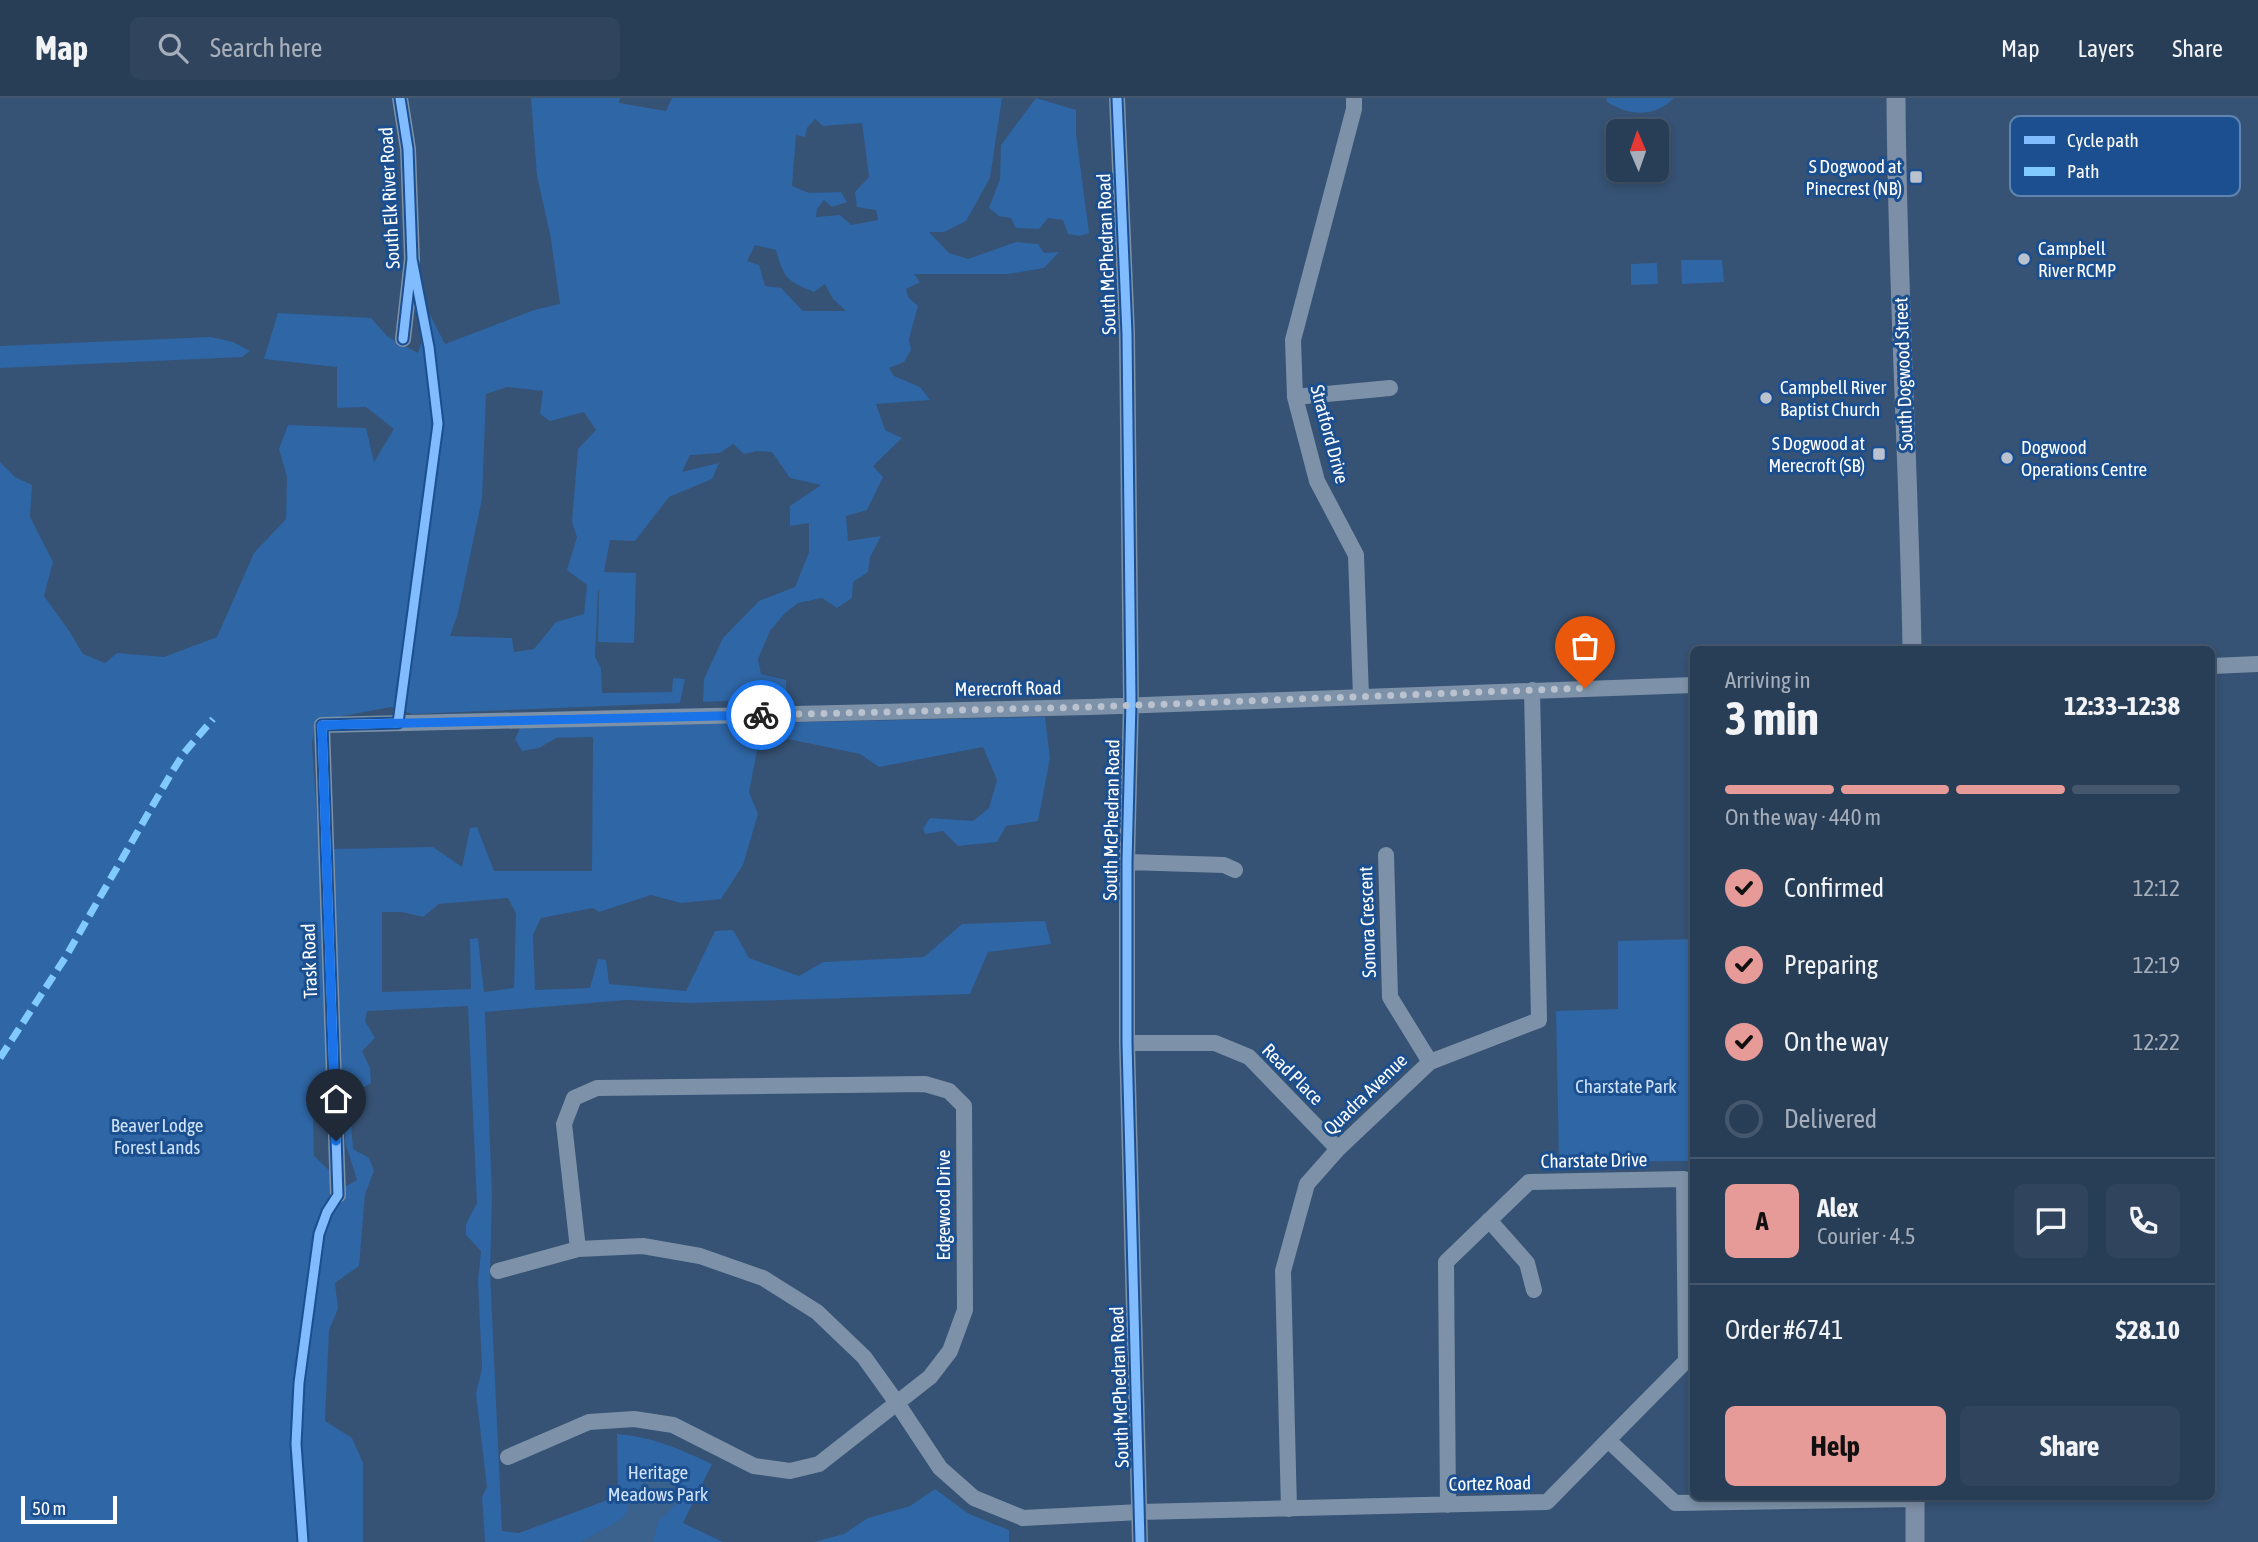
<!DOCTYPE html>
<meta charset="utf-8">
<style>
body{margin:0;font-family:"Asap Condensed",sans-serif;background:#30455d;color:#f1f3f6;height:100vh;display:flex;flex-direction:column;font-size:26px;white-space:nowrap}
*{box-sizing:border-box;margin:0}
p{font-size:23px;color:#a5aeba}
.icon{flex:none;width:38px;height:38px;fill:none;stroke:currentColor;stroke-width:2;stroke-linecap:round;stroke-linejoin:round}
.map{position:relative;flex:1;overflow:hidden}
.side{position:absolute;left:1690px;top:548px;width:525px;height:854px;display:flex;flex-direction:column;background:#283e57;border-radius:10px;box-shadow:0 4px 10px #0003,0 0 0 2px #44576d}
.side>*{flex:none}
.needle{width:46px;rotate:358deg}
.buttons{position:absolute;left:1606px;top:21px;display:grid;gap:14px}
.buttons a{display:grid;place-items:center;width:63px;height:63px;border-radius:10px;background:#283e57;box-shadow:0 4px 10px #0003,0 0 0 2px #44576d;font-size:35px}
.scale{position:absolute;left:21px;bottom:18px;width:96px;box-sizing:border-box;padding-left:7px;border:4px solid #fff;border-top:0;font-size:19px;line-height:24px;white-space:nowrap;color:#fff;-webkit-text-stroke:5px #1b4f8f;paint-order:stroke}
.pin{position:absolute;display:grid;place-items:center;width:60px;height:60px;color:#fff;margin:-72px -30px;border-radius:50% 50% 50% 0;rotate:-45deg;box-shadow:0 0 7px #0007}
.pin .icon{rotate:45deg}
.courier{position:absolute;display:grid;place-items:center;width:70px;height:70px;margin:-35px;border:5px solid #1a73e8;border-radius:50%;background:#fff;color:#222;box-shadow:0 2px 9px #0007}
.summary em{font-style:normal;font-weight:700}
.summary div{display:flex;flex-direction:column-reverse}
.summary{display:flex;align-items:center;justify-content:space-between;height:119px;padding:0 35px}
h1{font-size:46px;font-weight:700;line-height:52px}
.bar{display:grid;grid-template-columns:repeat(4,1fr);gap:10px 7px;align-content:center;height:84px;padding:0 35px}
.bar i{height:9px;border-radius:5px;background:#44576d}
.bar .current{background:#e69b98}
.bar p{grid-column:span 4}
.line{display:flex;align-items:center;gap:18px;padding:0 35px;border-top:2px solid #44576d}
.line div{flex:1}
.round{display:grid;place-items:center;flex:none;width:74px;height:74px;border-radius:10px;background:#30455d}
ol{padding:0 35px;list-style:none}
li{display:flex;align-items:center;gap:21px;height:77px}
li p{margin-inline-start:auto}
li .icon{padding:7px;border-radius:50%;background:#e69b98;color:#111;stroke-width:4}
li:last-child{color:#a5aeba}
li i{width:38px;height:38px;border:4px solid #44576d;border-radius:50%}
.primary-button{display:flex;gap:14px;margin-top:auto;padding:14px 35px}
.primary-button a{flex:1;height:80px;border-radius:10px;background:#e69b98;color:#111;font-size:28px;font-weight:700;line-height:80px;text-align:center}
.primary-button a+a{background:#30455d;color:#f1f3f6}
header{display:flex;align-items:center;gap:42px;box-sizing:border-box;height:98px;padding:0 35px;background:#283e57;border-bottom:2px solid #44576d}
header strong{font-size:33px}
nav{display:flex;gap:38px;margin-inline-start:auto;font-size:24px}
.search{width:490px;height:63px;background:#30455d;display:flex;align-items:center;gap:18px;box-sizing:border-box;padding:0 24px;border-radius:10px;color:#a5aeba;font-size:26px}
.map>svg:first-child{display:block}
.green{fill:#2f66a5;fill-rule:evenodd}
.water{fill:#3b618d}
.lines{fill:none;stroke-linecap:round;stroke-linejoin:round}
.minor{stroke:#7d92a8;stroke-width:16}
.major{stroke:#7d8ea7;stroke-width:19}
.quiet{stroke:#80caff;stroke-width:7;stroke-dasharray:14 7;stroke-linecap:butt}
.cycleway-casing{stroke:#1b4f8f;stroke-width:13}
.cycleway{stroke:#80bcff;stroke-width:9}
.done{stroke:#b9c2ce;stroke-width:7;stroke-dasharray:0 12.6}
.route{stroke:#1a73e8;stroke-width:9}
.poi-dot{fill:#b9c2ce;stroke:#1b4f8f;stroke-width:2.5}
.labels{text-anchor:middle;stroke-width:6;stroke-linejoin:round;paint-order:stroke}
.poi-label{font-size:19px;fill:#fff;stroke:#1b4f8f;text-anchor:start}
.street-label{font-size:19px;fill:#fff;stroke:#1b4f8f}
.park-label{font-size:19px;fill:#cfe3fa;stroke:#1b4f8f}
.key{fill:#1b4f8f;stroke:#5f84b1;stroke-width:2}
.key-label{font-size:19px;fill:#fff}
</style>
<header>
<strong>Map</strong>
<div class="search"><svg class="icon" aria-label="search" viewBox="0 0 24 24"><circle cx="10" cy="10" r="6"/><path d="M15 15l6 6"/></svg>Search here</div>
<nav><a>Map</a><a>Layers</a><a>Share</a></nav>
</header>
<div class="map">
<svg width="2258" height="1444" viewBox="0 0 2258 1444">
<rect width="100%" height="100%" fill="#365274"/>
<path class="green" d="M 531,0 L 620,0 L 619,5 L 666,13 L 672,0 L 1002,0 L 990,80 L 966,123 L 944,134 L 929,134 L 949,155 L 968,161 L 1016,144 L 1038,146 L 1044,155 L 1059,154 L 1044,170 L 1008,176 L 914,176 L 920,184 L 906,191 L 908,199 L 918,208 L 909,241 L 911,252 L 904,264 L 889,270 L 894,278 L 920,289 L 930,302 L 876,306 L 885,332 L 902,340 L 873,368 L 883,379 L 867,412 L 846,418 L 848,443 L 881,438 L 870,459 L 868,474 L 853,484 L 852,500 L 837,510 L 822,500 L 798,505 L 784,516 L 770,533 L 758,561 L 761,576 L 786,582 L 786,600 L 703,604 L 704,581 L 723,540 L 759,503 L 795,489 L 809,454 L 809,425 L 790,428 L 790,408 L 821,387 L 790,380 L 772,354 L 757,353 L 744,356 L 733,346 L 720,355 L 690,357 L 682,374 L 719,365 L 712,381 L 669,399 L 635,443 L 610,442 L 604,474 L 636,475 L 634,545 L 598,544 L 599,491 L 598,494 L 595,559 L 601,570 L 602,595 L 672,594 L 673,580 L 685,581 L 680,605 L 412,616 L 391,609 L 316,623 L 312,646 L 320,764 L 330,1029 L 313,1018 L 314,1058 L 346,1088 L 357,1082 L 345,1044 L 333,751 L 433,749 L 462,769 L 470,730 L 477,729 L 494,773 L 592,773 L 593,639 L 556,640 L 539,650 L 522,653 L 515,641 L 520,630 L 1045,619 L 1050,660 L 1038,723 L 1006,728 L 997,744 L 958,748 L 943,733 L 925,736 L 923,730 L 930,720 L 973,723 L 989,710 L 997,682 L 983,649 L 879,669 L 860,656 L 788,641 L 758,648 L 749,694 L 758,716 L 743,767 L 721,801 L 681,805 L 651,797 L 599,814 L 593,810 L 541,820 L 533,837 L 535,892 L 590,890 L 598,861 L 606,862 L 609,886 L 686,893 L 715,833 L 733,832 L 749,860 L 799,878 L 823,864 L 924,859 L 962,826 L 1045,823 L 1051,846 L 988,854 L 970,896 L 690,905 L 626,902 L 485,914 L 492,1098 L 490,1174 L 502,1433 L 519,1435 L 618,1398 L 617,1336 C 653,1339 680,1351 712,1366 L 683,1425 L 723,1444 L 485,1444 L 482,1399 L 487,1389 L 476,1296 L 482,1270 L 478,1183 L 481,1153 L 466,1137 L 466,1126 L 477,1105 L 468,908 L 367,913 L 365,923 L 375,940 L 362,953 L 370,970 L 371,985 L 349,998 L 353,1051 L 369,1060 L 374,1073 L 365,1096 L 359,1168 L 335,1185 L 338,1211 L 329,1232 L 325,1323 L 352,1340 L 363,1365 L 363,1444 L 0,1444 L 0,364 L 15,379 L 32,387 L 30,419 L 53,464 L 44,498 L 70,534 L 83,556 L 105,565 L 117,555 L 164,559 L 217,539 L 254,455 L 286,421 L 287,379 L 279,351 L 288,327 L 366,330 L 374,364 L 394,331 L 366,309 L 337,310 L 337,269 L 264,261 L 278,215 L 371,220 L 388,239 L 418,255 L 430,217 L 445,246 L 534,212 L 560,206 L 551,141 L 537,78 ZM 815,21 L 823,28 L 862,25 L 869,79 L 855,94 L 857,109 L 876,112 L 878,122 L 851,127 L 840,117 L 816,119 L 817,111 L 824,102 L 832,109 L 847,104 L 841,94 L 809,95 L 792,88 L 796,37 L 805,39 L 807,30 ZM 755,147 L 776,152 C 784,181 787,183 814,194 L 825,186 L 833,201 L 846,213 L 803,213 L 781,190 L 765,188 L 759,167 L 747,163 ZM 507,289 L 543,293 L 540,316 L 550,323 L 584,314 L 596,332 L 578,351 L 572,424 L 577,439 L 567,472 L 587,487 L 584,516 L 556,524 L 534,551 L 514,554 L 512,540 L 450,538 L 458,515 L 482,401 L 486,296 ZM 508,800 L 516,816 L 514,890 L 484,894 L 478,840 L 470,841 L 471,891 L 382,894 L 382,814 L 402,814 L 423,819 L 439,806 Z
M 1036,0 L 1076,12 L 1076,36 L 1089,135 L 1080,138 L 1068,136 L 1063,122 L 1048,120 L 1039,131 L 1016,130 L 1011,120 L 999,118 L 989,110 L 1000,81 L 1001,47 Z
M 1606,0 L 1674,0 C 1654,20 1630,18 1607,4 Z
M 1681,162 L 1722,162 L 1724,184 L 1682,186 Z
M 1657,165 L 1658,186 L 1631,187 L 1631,166 Z
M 211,239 L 233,244 L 250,253 L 242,259 L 0,270 L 0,248 Z
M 1694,841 L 1694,1063 L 1559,1064 L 1556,913 L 1618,911 L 1618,843 Z
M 935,1391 L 969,1416 L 1009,1432 L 1009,1444 L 814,1444 L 844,1436 L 868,1420 L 910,1408 Z"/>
<path class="water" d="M 646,1379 L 669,1383 L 682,1389 L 680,1401 L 658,1424 L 653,1444 L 581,1444 L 623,1420 L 628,1412 L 628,1400 L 637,1394 Z"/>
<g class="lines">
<path class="minor" d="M 400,0 L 408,51 L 412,161 L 403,241
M 1117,0 L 1127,236 L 1131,604 L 1127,764 L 1127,945 L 1140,1444
M 1354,0 L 1354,11 L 1293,242 L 1295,299 L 1317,383 L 1356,457 L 1361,599
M 1295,299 L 1390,290
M 2212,568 L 2258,566
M 1386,757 L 1390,899 L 1430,964
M 1127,764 L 1224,767 L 1235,772
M 1127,945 L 1215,945 L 1249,959 L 1338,1051
M 338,1097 L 322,627 L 1090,609 L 1694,587
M 1489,1122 L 1527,1165 L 1534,1192
M 498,1173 L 578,1151 L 643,1148 L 700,1158 L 763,1180 L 817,1214 L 864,1259 L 897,1305 L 940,1370 L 974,1400 L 1023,1420 L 1140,1414 L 1547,1404 L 1608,1342 L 1675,1405 L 1915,1401
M 508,1359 L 589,1324 L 634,1321 L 673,1327 L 754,1368 L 790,1373 L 819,1366 L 930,1279 L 950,1253 L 965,1212 L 964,1008 L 949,993 L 925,986 L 597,990 L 574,1000 L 564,1026 L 578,1151
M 1448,1407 L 1446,1164 L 1529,1084 L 1684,1081 L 1686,1263 L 1608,1342
M 1289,1411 L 1283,1173 L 1307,1086 L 1338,1051 L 1430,964 L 1539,922 L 1532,592"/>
<path class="major" d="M 1896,0 C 1897,184 1909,367 1912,551
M 1915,1398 L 1915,1444"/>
<path class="quiet" d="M 0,960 L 65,860 L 172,674 L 184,655 L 213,621"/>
<g class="cycleway-casing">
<path id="cycleway" d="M 400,0 L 408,51 L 412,161 L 403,241
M 1117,0 L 1127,236 L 1131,604 L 1127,764 L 1127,945 L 1140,1444
M 303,1444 L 296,1346 L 299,1285 L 319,1136 L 327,1114 L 338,1097 L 322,627 L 398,625 L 438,326 L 429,249 L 412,161"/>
</g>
<use href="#cycleway" class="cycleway"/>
</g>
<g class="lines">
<path class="done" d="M 761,617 L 1090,609 L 1585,590"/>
<path class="route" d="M 336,1043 L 322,627 L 761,617"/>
</g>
<g class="poi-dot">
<rect x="1909" y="72" width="14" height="14" rx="3.5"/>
<circle cx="2024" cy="161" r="7"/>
<circle cx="1766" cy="300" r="7"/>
<rect x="1872" y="349" width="14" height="14" rx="3.5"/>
<circle cx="2007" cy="360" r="7"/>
</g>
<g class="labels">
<g class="poi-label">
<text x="1902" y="75" text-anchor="end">S Dogwood at<tspan x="1902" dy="22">Pinecrest (NB)</tspan></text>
<text x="2038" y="157">Campbell<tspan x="2038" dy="22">River RCMP</tspan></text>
<text x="1780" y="296">Campbell River<tspan x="1780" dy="22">Baptist Church</tspan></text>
<text x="1865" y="352" text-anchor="end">S Dogwood at<tspan x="1865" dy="22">Merecroft (SB)</tspan></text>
<text x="2021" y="356">Dogwood<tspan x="2021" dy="22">Operations Centre</tspan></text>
</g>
<g class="street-label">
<text transform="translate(389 100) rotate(-93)" y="7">South Elk River Road</text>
<text transform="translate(1106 156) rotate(-92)" y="7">South McPhedran Road</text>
<text transform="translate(1903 276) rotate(-92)" y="7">South Dogwood Street</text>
<text transform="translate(1330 336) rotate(75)" y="7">Stratford Drive</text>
<text transform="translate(1008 590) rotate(-1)" y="7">Merecroft Road</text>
<text transform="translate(1111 722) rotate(-89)" y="7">South McPhedran Road</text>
<text transform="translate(1367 824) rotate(-92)" y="7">Sonora Crescent</text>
<text transform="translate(309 863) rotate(-92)" y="7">Trask Road</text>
<text transform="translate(1293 976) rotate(45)" y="7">Read Place</text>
<text transform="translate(1365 996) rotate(-44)" y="7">Quadra Avenue</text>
<text transform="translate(1594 1062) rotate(-1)" y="7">Charstate Drive</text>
<text transform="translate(943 1107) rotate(-90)" y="7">Edgewood Drive</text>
<text transform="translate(1119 1289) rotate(-92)" y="7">South McPhedran Road</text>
<text transform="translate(1490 1385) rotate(-1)" y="7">Cortez Road</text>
</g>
<g class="park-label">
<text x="1626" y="995">Charstate Park</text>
<text x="157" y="1034">Beaver Lodge<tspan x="157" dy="22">Forest Lands</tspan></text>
<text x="658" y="1381">Heritage<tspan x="658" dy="22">Meadows Park</tspan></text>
</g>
</g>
<rect x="2010" y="18" width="230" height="80" rx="10" class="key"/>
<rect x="2024" y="38" width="31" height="8" fill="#80bcff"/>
<rect x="2024" y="69" width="31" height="9" fill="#80caff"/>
<g class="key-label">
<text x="2067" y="49">Cycle path</text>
<text x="2067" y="80">Path</text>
</g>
</svg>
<div class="buttons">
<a><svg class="needle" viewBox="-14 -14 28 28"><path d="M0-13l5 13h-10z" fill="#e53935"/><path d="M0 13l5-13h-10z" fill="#a5aeba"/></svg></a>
</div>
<div class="scale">50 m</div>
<div class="pin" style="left:1585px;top:590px;background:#ea580c"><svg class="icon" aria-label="bag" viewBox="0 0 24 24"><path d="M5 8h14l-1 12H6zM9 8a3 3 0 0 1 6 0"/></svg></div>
<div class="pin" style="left:336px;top:1043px;background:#1f2937"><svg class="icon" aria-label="home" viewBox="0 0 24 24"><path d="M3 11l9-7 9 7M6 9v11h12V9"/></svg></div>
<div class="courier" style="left:761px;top:617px"><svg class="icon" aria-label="bike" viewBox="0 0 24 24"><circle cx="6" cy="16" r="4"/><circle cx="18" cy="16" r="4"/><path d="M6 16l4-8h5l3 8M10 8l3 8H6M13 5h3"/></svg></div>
<section class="side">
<div class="summary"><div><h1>3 min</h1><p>Arriving in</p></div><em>12:33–12:38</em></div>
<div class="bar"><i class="current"></i><i class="current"></i><i class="current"></i><i></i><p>On the way · 440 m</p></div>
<ol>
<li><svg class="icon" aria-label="check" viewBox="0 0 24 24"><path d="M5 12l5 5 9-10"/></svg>Confirmed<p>12:12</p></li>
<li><svg class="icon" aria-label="check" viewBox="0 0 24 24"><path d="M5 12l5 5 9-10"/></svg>Preparing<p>12:19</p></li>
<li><svg class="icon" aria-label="check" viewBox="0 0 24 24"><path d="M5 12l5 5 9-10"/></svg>On the way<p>12:22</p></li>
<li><i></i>Delivered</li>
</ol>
<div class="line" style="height:126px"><b class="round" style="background:#e69b98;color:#111">A</b><div><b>Alex</b><p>Courier · 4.5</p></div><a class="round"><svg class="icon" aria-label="chat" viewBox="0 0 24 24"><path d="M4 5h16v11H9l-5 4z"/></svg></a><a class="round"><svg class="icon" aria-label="phone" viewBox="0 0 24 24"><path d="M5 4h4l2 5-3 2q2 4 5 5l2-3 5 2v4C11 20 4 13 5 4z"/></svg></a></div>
<div class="line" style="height:91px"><div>Order #6741</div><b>$28.10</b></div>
<div class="primary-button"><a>Help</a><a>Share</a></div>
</section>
</div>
